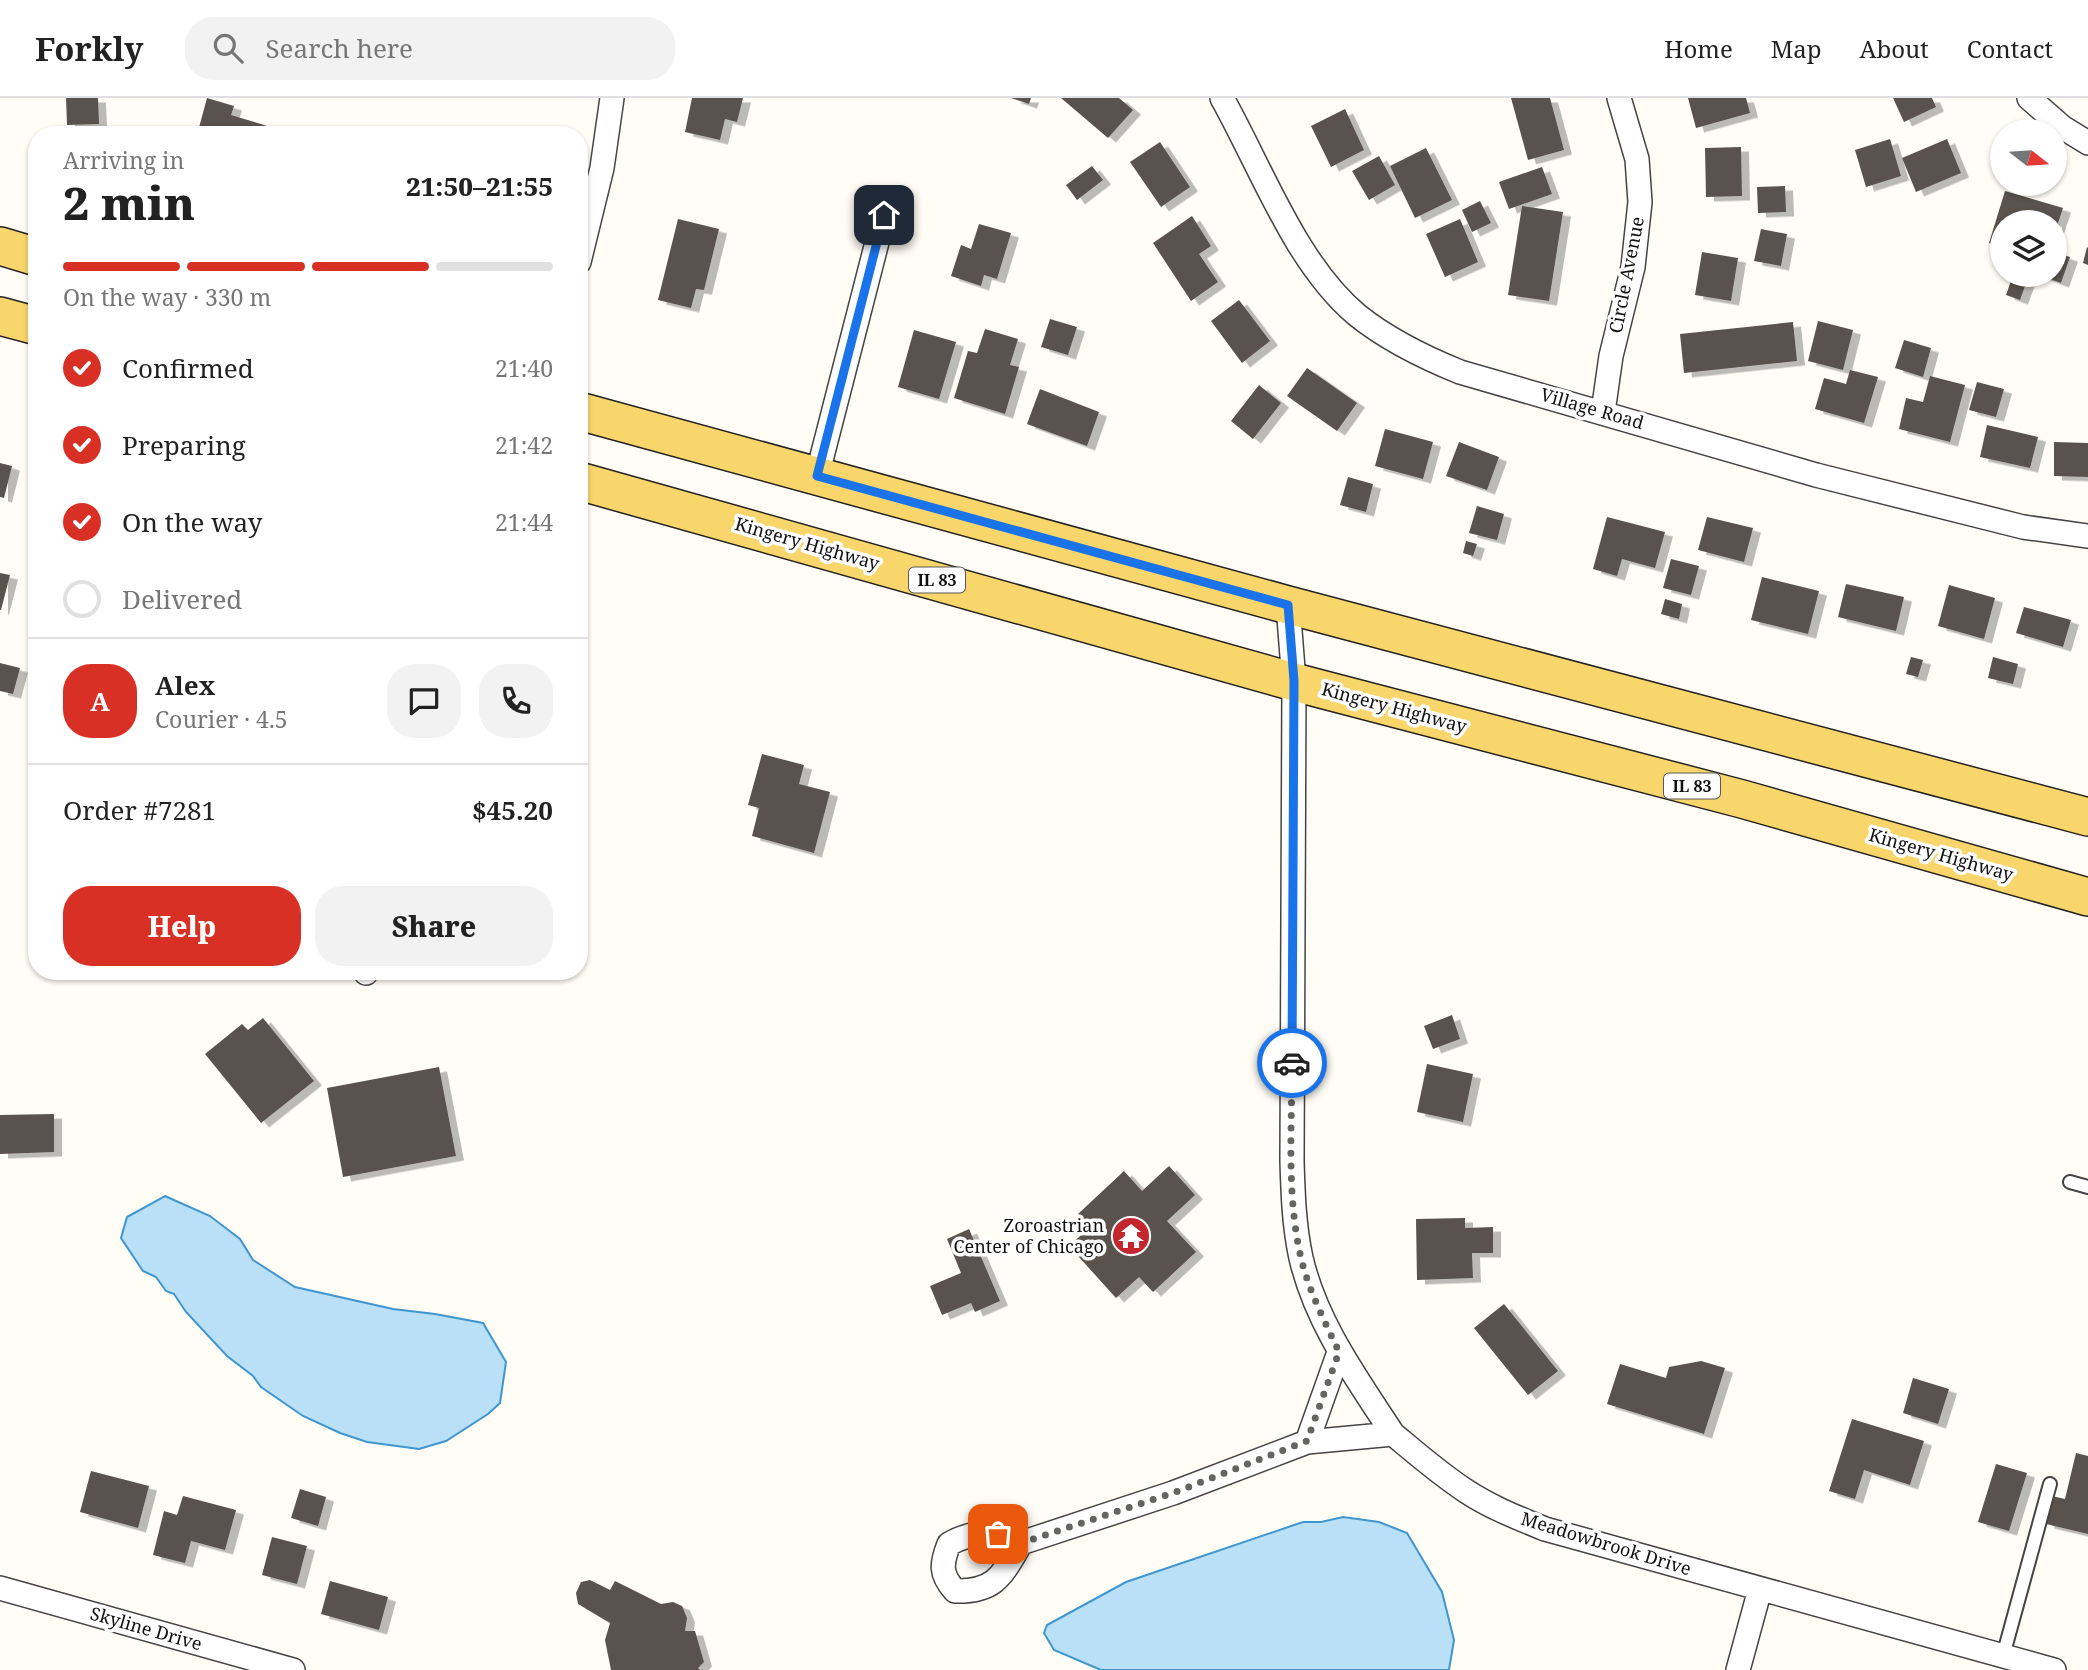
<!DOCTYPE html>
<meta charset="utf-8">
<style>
body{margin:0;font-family:"Noto Serif",serif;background:#f2f2f2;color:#222;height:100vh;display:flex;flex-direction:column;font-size:26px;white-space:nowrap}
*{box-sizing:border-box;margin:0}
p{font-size:23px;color:#767676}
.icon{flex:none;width:38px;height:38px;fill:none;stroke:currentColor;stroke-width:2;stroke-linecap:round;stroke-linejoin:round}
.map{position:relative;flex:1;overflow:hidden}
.details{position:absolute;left:28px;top:28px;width:560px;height:854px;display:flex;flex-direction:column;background:#fff;border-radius:28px;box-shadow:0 2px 5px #0004}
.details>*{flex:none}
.needle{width:46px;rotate:107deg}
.controls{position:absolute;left:1990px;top:21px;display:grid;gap:14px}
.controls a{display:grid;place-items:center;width:77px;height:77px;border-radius:50%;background:#fff;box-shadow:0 2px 5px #0004;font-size:35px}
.pin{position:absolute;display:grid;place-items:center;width:60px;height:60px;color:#fff;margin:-30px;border-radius:14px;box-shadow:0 4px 10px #0006}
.courier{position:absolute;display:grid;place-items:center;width:70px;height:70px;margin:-35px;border:5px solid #1a73e8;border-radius:50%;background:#fff;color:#222;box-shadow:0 2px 9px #0007}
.summary em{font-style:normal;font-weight:800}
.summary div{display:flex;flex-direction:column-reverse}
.summary{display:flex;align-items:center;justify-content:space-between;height:119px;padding:0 35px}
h1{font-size:46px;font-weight:800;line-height:52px}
.bar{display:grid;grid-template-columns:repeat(4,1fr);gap:10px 7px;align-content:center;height:84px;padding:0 35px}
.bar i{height:9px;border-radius:5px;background:#e0e0e0}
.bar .selected{background:#d93025}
.bar p{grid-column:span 4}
.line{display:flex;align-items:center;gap:18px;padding:0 35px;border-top:2px solid #e0e0e0}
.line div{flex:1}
.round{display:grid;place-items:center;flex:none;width:74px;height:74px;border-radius:28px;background:#f2f2f2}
ol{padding:0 35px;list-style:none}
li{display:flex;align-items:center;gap:21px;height:77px}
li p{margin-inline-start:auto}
li .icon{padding:7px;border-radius:50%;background:#d93025;color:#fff;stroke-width:4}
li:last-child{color:#767676}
li i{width:38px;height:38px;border:4px solid #e0e0e0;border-radius:50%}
.action{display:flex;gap:14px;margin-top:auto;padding:14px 35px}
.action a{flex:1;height:80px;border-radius:28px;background:#d93025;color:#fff;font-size:28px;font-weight:800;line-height:80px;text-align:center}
.action a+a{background:#f2f2f2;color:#222}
header{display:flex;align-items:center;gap:42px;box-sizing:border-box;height:98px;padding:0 35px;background:#fff;border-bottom:2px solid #e0e0e0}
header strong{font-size:33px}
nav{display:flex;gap:38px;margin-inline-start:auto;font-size:24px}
.search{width:490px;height:63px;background:#f2f2f2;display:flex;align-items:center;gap:18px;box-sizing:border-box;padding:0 24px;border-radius:28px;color:#767676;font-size:26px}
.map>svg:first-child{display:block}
.water{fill:#b9e0f7;stroke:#3f96cf;stroke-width:2}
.building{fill:#5a524d;filter:url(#shadow)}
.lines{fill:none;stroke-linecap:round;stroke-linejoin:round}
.lane-casing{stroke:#444;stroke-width:16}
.street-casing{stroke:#444;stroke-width:26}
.primary-casing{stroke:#222;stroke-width:40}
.lane{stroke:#fff;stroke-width:12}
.street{stroke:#fff;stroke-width:23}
.primary{stroke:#f9d66b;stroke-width:37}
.done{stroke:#646461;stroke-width:7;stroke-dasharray:0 12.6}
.route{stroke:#1a73e8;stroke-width:9}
.labels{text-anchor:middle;stroke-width:7;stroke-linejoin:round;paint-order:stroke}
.shield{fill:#fff;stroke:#585858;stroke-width:2}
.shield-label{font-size:16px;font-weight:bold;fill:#111}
.street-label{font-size:18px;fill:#111;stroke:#fff}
.poi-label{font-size:18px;fill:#111;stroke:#fff;text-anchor:end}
</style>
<header>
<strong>Forkly</strong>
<div class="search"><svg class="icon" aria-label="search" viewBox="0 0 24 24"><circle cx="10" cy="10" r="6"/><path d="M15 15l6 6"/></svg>Search here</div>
<nav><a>Home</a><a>Map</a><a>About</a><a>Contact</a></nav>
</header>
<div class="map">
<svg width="2088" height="1572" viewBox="0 0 2088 1572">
<defs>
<filter id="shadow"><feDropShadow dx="8" dy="4.5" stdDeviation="0" flood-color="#0004"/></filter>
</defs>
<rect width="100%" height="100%" fill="#fffdf5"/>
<path class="water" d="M 165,1098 L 210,1118 L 240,1141 L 253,1162 L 295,1189 L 393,1211 L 435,1216 L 483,1225 L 506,1264 L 500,1305 L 488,1316 L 446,1343 L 419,1351 L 367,1344 L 340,1335 L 303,1318 L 261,1289 L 253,1278 L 227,1258 L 186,1214 L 174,1196 L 166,1193 L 156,1179 L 143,1173 L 121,1140 L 127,1119 Z
M 1343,1419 L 1379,1424 L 1407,1435 L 1442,1494 L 1454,1542 L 1449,1572 L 1101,1572 L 1054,1552 L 1044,1535 L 1047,1527 L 1126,1484 L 1303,1424 L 1321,1424 Z"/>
<path class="building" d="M 66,0 L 98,0 L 99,26 L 67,27 Z
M 207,0 L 234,8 L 231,17 L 297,37 L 197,37 Z
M 692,0 L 743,0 L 737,24 L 725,21 L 720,42 L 685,34 Z
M 1011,0 L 1031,0 L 1029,6 Z
M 1061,0 L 1119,0 L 1133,12 L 1108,40 Z
M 1511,0 L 1550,0 L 1564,52 L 1528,62 Z
M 1688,0 L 1746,0 L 1750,15 L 1696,30 Z
M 1893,0 L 1932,0 L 1936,9 L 1904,24 Z
M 1345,11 L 1364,52 L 1331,69 L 1311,28 Z
M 1890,41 L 1901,78 L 1866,89 L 1855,52 Z
M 1947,41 L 1961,75 L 1916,94 L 1902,60 Z
M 1160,44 L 1190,89 L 1161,109 L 1130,64 Z
M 1741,49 L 1742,98 L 1706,99 L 1705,50 Z
M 1426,50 L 1452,102 L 1415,120 L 1390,68 Z
M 1379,58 L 1395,87 L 1369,102 L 1352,73 Z
M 1092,68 L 1103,82 L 1077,102 L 1066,87 Z
M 1542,69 L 1552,96 L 1509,111 L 1499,84 Z
M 1785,88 L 1786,114 L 1758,115 L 1757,89 Z
M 2005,93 L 2063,110 L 2055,134 L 2054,124 L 2002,124 L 2002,149 L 1989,145 Z
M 1480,103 L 1491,125 L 1472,134 L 1462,112 Z
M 1522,108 L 1563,114 L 1549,203 L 1508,197 Z
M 1192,118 L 1211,148 L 1199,156 L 1218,184 L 1191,203 L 1153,145 Z
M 678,121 L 719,131 L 704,192 L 696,191 L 691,210 L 658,202 Z
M 1460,121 L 1478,164 L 1445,179 L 1426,136 Z
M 979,126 L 1011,135 L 997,181 L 984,177 L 981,188 L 951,178 L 961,147 L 971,151 Z
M 1761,131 L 1787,136 L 1781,168 L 1754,163 Z
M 2087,149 L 2088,150 L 2088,167 L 2083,165 Z
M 1702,154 L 1738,160 L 1731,203 L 1695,197 Z
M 2054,154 L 2070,159 L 2061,185 L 2039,177 L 2054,177 Z
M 2013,177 L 2029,177 L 2020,202 L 2006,197 Z
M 1239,202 L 1270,243 L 1242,265 L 1211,223 Z
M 1050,221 L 1077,229 L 1068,257 L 1041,249 Z
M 1818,223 L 1853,232 L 1843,272 L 1808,263 Z
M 1793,224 L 1797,263 L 1684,275 L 1680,236 Z
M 985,231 L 1018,241 L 1010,267 L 1019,269 L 1005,316 L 954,300 L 968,253 L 977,255 Z
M 914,232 L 956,244 L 939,301 L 898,289 Z
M 1904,242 L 1931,250 L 1923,279 L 1895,270 Z
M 1307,270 L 1357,305 L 1337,333 L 1287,298 Z
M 1850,272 L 1878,279 L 1864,325 L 1815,311 L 1824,280 L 1846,286 Z
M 1930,278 L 1965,287 L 1950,344 L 1899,331 L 1906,300 L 1923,304 Z
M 1977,284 L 2004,291 L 1996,319 L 1969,312 Z
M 1259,287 L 1281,305 L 1253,341 L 1231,323 Z
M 1040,291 L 1099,314 L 1087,348 L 1027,326 Z
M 1987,327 L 2038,339 L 2030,370 L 1980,359 Z
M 1385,331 L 1433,344 L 1423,381 L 1375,368 Z
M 1459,344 L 1499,359 L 1487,392 L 1446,378 Z
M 2054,344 L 2088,345 L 2088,379 L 2054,378 Z
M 0,365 L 12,368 L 4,400 L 0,399 Z
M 1348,379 L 1373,386 L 1366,414 L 1340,407 Z
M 1477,408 L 1504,416 L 1497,442 L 1469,435 Z
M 1607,419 L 1665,434 L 1655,470 L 1622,461 L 1617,478 L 1593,471 Z
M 1707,419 L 1753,430 L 1744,464 L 1698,452 Z
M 1466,443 L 1477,446 L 1473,458 L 1463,455 Z
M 1671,461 L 1699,468 L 1691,497 L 1663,490 Z
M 0,475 L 10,477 L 1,512 L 0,512 Z
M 1762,479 L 1819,493 L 1808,536 L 1751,522 Z
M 1846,486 L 1904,499 L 1896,533 L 1838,519 Z
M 1949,487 L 1995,500 L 1984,541 L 1938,528 Z
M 1665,501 L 1682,506 L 1679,521 L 1661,516 Z
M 2024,509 L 2071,522 L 2063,549 L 2016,535 Z
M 1911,559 L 1923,562 L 1918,579 L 1906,576 Z
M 1993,559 L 2018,566 L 2013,586 L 1988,580 Z
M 0,565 L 20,570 L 13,596 L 0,593 Z
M 762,656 L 804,667 L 799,686 L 830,694 L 814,755 L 752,738 L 759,710 L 748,707 Z
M 1452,917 L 1460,941 L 1433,951 L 1424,928 Z
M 263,920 L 314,983 L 261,1025 L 205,956 L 242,926 L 248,932 Z
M 1427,966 L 1473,976 L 1463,1024 L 1417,1014 Z
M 439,969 L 456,1058 L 343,1079 L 327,990 Z
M 54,1016 L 54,1054 L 0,1056 L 0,1017 Z
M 1169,1068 L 1195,1097 L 1167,1123 L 1196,1154 L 1153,1194 L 1139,1179 L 1116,1200 L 1069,1148 L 1090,1129 L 1078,1116 L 1124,1073 L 1142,1093 Z
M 1465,1120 L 1465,1130 L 1493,1129 L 1493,1155 L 1472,1155 L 1473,1180 L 1417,1182 L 1416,1121 Z
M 969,1131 L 1000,1203 L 975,1214 L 971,1205 L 942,1217 L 930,1188 L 961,1175 L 947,1141 Z
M 1504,1206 L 1558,1273 L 1528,1297 L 1474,1230 Z
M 1701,1263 L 1725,1270 L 1704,1336 L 1607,1306 L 1620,1266 L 1666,1280 L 1669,1269 Z
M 1913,1280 L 1949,1291 L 1938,1326 L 1903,1315 Z
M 1852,1321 L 1924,1343 L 1910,1387 L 1864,1372 L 1855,1401 L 1829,1393 Z
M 2076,1355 L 2088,1358 L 2088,1436 L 2046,1426 L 2052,1398 L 2065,1401 Z
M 1996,1366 L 2027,1375 L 2009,1433 L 1978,1424 Z
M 91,1373 L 149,1388 L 138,1430 L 80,1414 Z
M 300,1391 L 326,1399 L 318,1428 L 291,1420 Z
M 183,1398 L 236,1412 L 225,1452 L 191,1443 L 185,1465 L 153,1457 L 164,1413 L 177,1417 Z
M 272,1439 L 307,1448 L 297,1486 L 262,1477 Z
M 590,1482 L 610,1492 L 615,1483 L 661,1506 L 673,1504 L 682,1508 L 687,1520 L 685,1533 L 695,1533 L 704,1564 L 698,1570 L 700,1572 L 611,1572 L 605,1542 L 610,1525 L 578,1506 L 576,1495 L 581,1484 Z
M 330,1483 L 388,1499 L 379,1532 L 321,1516 Z"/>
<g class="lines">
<g class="lane-casing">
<path id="lane" d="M 2070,1084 L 2088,1089
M 2003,1558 L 2050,1386"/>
</g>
<g class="street-casing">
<path id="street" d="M 1222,0 C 1261,69 1295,165 1357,217 C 1388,242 1423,259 1460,274 L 1816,377 L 2023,429 L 2088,438
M 2029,0 L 2062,29 L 2088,45
M 579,164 L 602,70 L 612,0
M 1603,314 L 1611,258 L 1633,169 L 1640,104 L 1637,61 L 1619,0
M 817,378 L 884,117
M 1288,507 L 1294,584 L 1292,1063 C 1293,1096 1294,1128 1301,1160 C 1316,1225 1357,1281 1393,1336
M 365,873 L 366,875
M 1307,1344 L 1339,1254
M 1021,1445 C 1002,1477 996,1494 955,1493 C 940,1476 941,1466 949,1446 C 976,1431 993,1434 1021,1445 L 1173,1395 L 1307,1344 L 1393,1336 C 1417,1356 1440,1376 1466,1393 C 1490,1409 1518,1420 1545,1431 L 2054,1572
M 0,1490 L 293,1572
M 1738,1572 L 1760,1491"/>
</g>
<g class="primary-casing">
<path id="primary" d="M 0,148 L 37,159
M 0,218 L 37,228
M 579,313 L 1288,507 L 2088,719
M 579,383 L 1294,584 L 1742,701 L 2088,799"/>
</g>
<use href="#lane" class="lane"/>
<use href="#street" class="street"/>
<use href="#primary" class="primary"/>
</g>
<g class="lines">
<path class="done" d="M 998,1436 L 1021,1445 L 1173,1395 L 1307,1343 L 1339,1254 C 1325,1224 1310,1195 1302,1164 C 1286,1100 1292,1030 1292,965"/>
<path class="route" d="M 884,117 L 817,378 L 1288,507 L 1294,583 L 1292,965"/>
</g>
<defs>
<g id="temple-disc" transform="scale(2.0125)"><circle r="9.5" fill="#c4262e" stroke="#fff"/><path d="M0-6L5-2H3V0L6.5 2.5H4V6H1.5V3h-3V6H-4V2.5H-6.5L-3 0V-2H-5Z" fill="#fff"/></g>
</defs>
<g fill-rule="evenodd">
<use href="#temple-disc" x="1131" y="1138"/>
</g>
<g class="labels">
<g class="shield">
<rect x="909" y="469.5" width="56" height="25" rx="5"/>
<rect x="1664" y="675.5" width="56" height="25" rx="5"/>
</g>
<g class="shield-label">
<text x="937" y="488">IL 83</text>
<text x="1692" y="694">IL 83</text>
</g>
<g class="street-label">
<text transform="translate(1627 177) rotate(-79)" y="6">Circle Avenue</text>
<text transform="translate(1592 311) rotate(16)" y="6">Village Road</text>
<text transform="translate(807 446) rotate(16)" y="6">Kingery Highway</text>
<text transform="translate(1394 610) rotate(15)" y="6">Kingery Highway</text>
<text transform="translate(1941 757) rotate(16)" y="6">Kingery Highway</text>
<text transform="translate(1606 1446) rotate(17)" y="6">Meadowbrook Drive</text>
<text transform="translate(146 1531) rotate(16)" y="6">Skyline Drive</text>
</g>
<g class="poi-label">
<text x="1104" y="1134">Zoroastrian<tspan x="1104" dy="21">Center of Chicago</tspan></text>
</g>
</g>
</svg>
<div class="controls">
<a><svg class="needle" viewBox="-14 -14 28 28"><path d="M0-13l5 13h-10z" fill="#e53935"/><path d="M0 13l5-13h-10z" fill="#767676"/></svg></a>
<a><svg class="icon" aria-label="layers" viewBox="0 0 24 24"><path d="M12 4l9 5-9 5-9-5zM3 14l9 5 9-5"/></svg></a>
</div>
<div class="pin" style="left:998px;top:1436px;background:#ea580c"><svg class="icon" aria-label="bag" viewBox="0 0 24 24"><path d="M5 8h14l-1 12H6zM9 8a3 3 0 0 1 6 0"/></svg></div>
<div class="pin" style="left:884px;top:117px;background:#1f2937"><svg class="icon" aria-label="home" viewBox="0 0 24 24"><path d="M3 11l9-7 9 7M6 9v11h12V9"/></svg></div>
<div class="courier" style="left:1292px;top:965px"><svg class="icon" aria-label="car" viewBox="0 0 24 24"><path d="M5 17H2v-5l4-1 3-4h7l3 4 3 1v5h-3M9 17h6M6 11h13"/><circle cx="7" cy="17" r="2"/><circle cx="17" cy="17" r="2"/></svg></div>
<section class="details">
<div class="summary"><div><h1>2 min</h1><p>Arriving in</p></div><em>21:50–21:55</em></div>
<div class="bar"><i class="selected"></i><i class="selected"></i><i class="selected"></i><i></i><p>On the way · 330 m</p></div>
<ol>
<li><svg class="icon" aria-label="check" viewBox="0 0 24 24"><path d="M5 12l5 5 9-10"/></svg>Confirmed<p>21:40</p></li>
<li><svg class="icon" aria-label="check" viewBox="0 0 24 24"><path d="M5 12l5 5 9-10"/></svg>Preparing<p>21:42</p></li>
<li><svg class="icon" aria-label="check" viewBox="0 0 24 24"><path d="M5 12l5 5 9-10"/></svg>On the way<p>21:44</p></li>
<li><i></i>Delivered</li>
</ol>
<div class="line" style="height:126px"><b class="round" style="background:#d93025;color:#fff">A</b><div><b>Alex</b><p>Courier · 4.5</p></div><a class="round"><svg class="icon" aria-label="chat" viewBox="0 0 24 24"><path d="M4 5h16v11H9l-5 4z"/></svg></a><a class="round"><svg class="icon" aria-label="phone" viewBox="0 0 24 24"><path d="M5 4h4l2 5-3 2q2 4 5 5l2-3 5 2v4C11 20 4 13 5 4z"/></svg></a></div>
<div class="line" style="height:91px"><div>Order #7281</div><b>$45.20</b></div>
<div class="action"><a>Help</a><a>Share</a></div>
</section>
</div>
